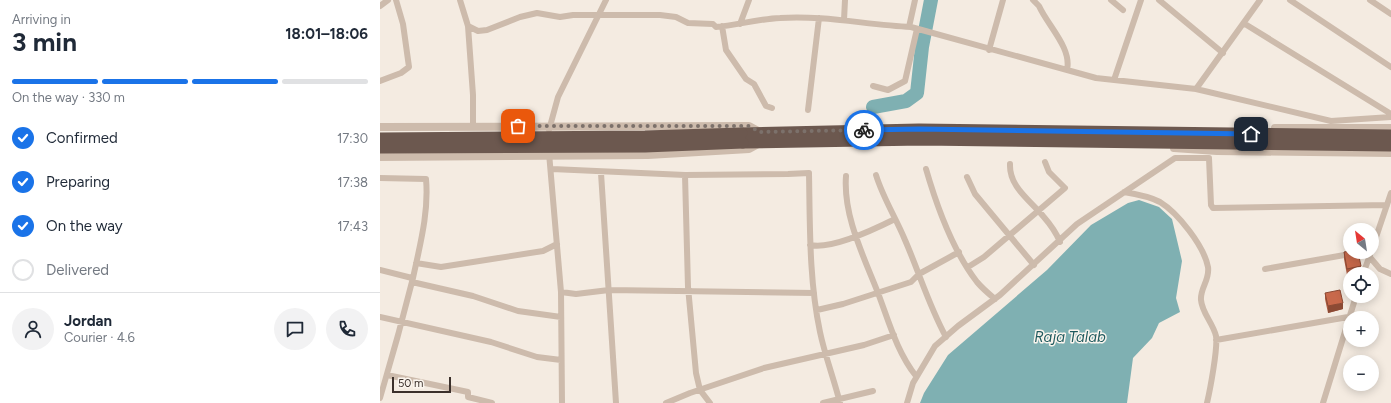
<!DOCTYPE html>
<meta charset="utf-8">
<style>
body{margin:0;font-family:Figtree,sans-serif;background:#f2f2f3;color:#1f2937;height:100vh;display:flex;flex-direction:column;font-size:15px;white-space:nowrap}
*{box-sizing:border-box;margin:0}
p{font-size:13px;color:#747a83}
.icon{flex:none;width:22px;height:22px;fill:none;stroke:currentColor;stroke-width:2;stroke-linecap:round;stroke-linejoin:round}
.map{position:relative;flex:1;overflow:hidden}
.panel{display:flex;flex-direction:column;background:#fff;width:380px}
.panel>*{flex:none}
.needle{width:26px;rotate:330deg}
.buttons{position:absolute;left:963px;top:223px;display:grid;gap:8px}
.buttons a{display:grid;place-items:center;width:36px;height:36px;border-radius:50%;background:#fff;box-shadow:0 2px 10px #0003;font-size:20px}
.scale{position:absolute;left:12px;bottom:10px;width:59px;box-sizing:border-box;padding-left:4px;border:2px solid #3b302b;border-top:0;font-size:11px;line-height:14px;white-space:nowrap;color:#3b302b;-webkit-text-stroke:3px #fbf5ee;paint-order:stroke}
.pin{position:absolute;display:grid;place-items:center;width:34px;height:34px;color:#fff;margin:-17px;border-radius:8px;box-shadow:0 2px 6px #0006}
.courier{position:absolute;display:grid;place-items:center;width:40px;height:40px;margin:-20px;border:3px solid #1a73e8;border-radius:50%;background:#fff;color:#222;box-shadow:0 1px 5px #0007}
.overview em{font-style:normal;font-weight:700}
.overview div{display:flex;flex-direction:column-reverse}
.overview{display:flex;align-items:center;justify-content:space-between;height:68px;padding:0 12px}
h1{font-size:26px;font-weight:700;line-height:30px}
.bar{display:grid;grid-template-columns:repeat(4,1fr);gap:6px 4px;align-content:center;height:48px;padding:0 12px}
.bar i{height:5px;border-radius:3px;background:#e0e1e3}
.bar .on{background:#1a73e8}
.bar p{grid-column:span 4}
.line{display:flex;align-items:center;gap:10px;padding:0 12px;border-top:1px solid #e0e1e3}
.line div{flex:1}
.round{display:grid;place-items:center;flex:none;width:42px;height:42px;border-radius:21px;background:#f2f2f3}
ol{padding:0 12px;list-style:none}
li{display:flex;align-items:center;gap:12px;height:44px}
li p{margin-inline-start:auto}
li .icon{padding:4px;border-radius:50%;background:#1a73e8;color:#fff;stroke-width:4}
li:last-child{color:#747a83}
li i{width:22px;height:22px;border:2px solid #e0e1e3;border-radius:50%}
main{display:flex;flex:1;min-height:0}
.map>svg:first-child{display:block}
.water{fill:#7fb0b2}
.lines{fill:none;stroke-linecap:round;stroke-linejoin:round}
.river{stroke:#7fb0b2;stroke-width:14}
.minor{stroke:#cdbbac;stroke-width:6}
.tertiary{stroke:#cdbbac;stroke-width:8}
.trunk{stroke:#6c584f;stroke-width:11}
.trunk-bridge{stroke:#6c584f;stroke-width:11}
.wall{fill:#ac5a40}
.shaded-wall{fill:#8c4a34}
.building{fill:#c8694b;stroke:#8c4a34}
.done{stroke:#7c716b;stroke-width:4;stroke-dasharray:0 7.2}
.route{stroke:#1a73e8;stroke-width:5}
.labels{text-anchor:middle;stroke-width:3;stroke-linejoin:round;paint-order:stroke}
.water-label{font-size:15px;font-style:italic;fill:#1f5a5e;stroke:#fbf5ee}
</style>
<main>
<section class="panel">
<div class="overview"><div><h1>3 min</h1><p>Arriving in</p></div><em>18:01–18:06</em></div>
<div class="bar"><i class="on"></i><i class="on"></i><i class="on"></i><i></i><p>On the way · 330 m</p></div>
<ol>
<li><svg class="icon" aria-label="check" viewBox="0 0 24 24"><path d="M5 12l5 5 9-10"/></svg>Confirmed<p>17:30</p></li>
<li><svg class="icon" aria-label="check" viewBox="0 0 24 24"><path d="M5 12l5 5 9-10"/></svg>Preparing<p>17:38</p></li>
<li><svg class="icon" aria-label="check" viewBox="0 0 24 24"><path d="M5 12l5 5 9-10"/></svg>On the way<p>17:43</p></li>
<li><i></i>Delivered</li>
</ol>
<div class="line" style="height:72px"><a class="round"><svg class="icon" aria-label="person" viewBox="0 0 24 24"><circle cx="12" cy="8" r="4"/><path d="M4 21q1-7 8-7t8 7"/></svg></a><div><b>Jordan</b><p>Courier · 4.6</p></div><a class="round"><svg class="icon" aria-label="chat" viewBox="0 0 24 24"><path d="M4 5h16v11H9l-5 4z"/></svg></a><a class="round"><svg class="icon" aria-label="phone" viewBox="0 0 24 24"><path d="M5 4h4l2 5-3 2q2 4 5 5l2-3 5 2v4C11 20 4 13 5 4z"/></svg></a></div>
</section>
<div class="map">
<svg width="1011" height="403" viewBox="0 0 1011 403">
<rect width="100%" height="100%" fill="#f4ebe1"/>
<path class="water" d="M 759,200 L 779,207 L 792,219 L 802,261 L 796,298 L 800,312 L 779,323 L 772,338 L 753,358 L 747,403 L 540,403 L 544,393 L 568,355 L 667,270 L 711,225 L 748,203 Z"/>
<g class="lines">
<path class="river" d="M 493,107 L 526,101 L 537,93 L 542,47 L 551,0"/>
<path class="minor" d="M 80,0 L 88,26 L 98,31 L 107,30 L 140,17 L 157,13 L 180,17 L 193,15 L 280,15 L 296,17 L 308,23 L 333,24 L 336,27 C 357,25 378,19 400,18 C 444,15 487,25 531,27 L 716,78 L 816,89 L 880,0
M 653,0 L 659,6 C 668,26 692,48 687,70
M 731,0 L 743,10
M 779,0 L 843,53
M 910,0 L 1011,67
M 990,0 L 1011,14
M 0,6 L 8,0
M 464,20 L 465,0
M 360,24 L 369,0
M 865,24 L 1011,114
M 88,26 L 93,95 L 93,126
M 342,26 L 346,50 L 366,79 L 374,84 L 386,106 L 392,108
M 529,27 L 535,0
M 609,50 L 623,0
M 734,80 L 761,0
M 0,81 L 21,73 L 29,67 L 23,24 L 16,0
M 493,86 L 508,90 L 525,81 L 537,29
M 816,89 L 951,121 L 1011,117
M 428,110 L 439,18
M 169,130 L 178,97 L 226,0
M 169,153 L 181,292 L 182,403
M 630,164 C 629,187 650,200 663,216 C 670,224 676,232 680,242
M 172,169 L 305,175 L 408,174 L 429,173 C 430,226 429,280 440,332 C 445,356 454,379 460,403
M 546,169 C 557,207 573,251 597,282 C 602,288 609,294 615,299
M 221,173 L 236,403
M 305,175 L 308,287 L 316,373 L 320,390 L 330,403
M 496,175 C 503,198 516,218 525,240 C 539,272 549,306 566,337
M 466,176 C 463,216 484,257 498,293 C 509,322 517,352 536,376
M 587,177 L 595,194 L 654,265
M 0,178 L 46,179 C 49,212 40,245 33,278 C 23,318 12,358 0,398
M 744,192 C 756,194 769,196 780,202 C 798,213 824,246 828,267 C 830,280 820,288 821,300 C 822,313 833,323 836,336 C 838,348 830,390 827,403
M 430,245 C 452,250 495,229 515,219
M 992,249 L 1011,193
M 36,263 L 61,267 L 163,251 L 177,244
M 588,267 L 604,257 L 685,188 L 669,172 L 665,162
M 885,269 L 970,254 L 988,255 L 1000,269 L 1011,274
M 0,270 L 32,278
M 983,274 L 990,255
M 32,282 L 93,296 L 138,311 L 181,317
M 181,292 L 196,294 L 229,290 L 434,293
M 437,310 L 463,304 L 531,282 L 539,274 L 579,252
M 0,317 L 111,342 L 157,357 L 181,360
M 836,340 L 968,317
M 7,375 L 88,392 L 88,397 L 112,403
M 286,403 L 310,393 L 384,368 L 484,345 L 514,335
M 443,403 L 493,391
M 527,403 L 533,383 L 555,346 L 578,326 L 620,295 L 697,224 L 795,158 L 829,158 L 831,205 L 833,208 L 1007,205
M 943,403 L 976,296"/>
<path class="tertiary" d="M 0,127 L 369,126 L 380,132
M 895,128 L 1011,128
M 794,148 L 837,151 L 1011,153
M 0,157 L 268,155 L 369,149 L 380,143"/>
<path class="trunk" d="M 362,133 L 539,129 L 1011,135
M 363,143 L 542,140 L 1011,146"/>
<path class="trunk-bridge" d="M 0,138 L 265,136 L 362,133
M 0,148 L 265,147 L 363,143"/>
</g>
<path class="wall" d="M 964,252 L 981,266 L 981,272 L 967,275 L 964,259 Z
M 945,293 L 963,309 L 948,313 L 945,299 Z"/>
<path class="shaded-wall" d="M 963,303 L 963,309 L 948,313 L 948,306 Z"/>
<path class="building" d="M 970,251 L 970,252 L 978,252 L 981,266 L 967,269 L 964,252 Z
M 960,290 L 963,303 L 948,306 L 945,293 Z"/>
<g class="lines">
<path class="done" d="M 138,126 L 369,126 L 380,132 L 484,130"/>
<path class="route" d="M 484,130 L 539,129 L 871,134"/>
</g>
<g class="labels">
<g class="water-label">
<text x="690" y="342">Raja Talab</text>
</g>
</g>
</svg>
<div class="buttons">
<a><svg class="needle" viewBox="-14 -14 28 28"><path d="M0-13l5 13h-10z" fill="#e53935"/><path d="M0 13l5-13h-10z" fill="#747a83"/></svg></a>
<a><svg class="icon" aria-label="locate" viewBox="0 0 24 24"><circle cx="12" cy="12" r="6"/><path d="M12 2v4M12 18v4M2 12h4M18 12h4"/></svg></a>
<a>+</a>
<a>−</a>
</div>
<div class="scale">50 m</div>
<div class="pin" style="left:138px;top:126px;background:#ea580c"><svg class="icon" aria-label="bag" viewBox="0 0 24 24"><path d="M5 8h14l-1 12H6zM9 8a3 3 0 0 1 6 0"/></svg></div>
<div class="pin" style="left:871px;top:134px;background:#1f2937"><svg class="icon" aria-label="home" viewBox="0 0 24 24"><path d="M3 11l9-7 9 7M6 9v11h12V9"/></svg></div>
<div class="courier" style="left:484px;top:130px"><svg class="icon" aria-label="bike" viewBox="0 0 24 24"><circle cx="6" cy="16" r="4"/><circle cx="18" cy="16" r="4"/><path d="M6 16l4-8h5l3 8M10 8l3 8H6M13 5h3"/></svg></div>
</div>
</main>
